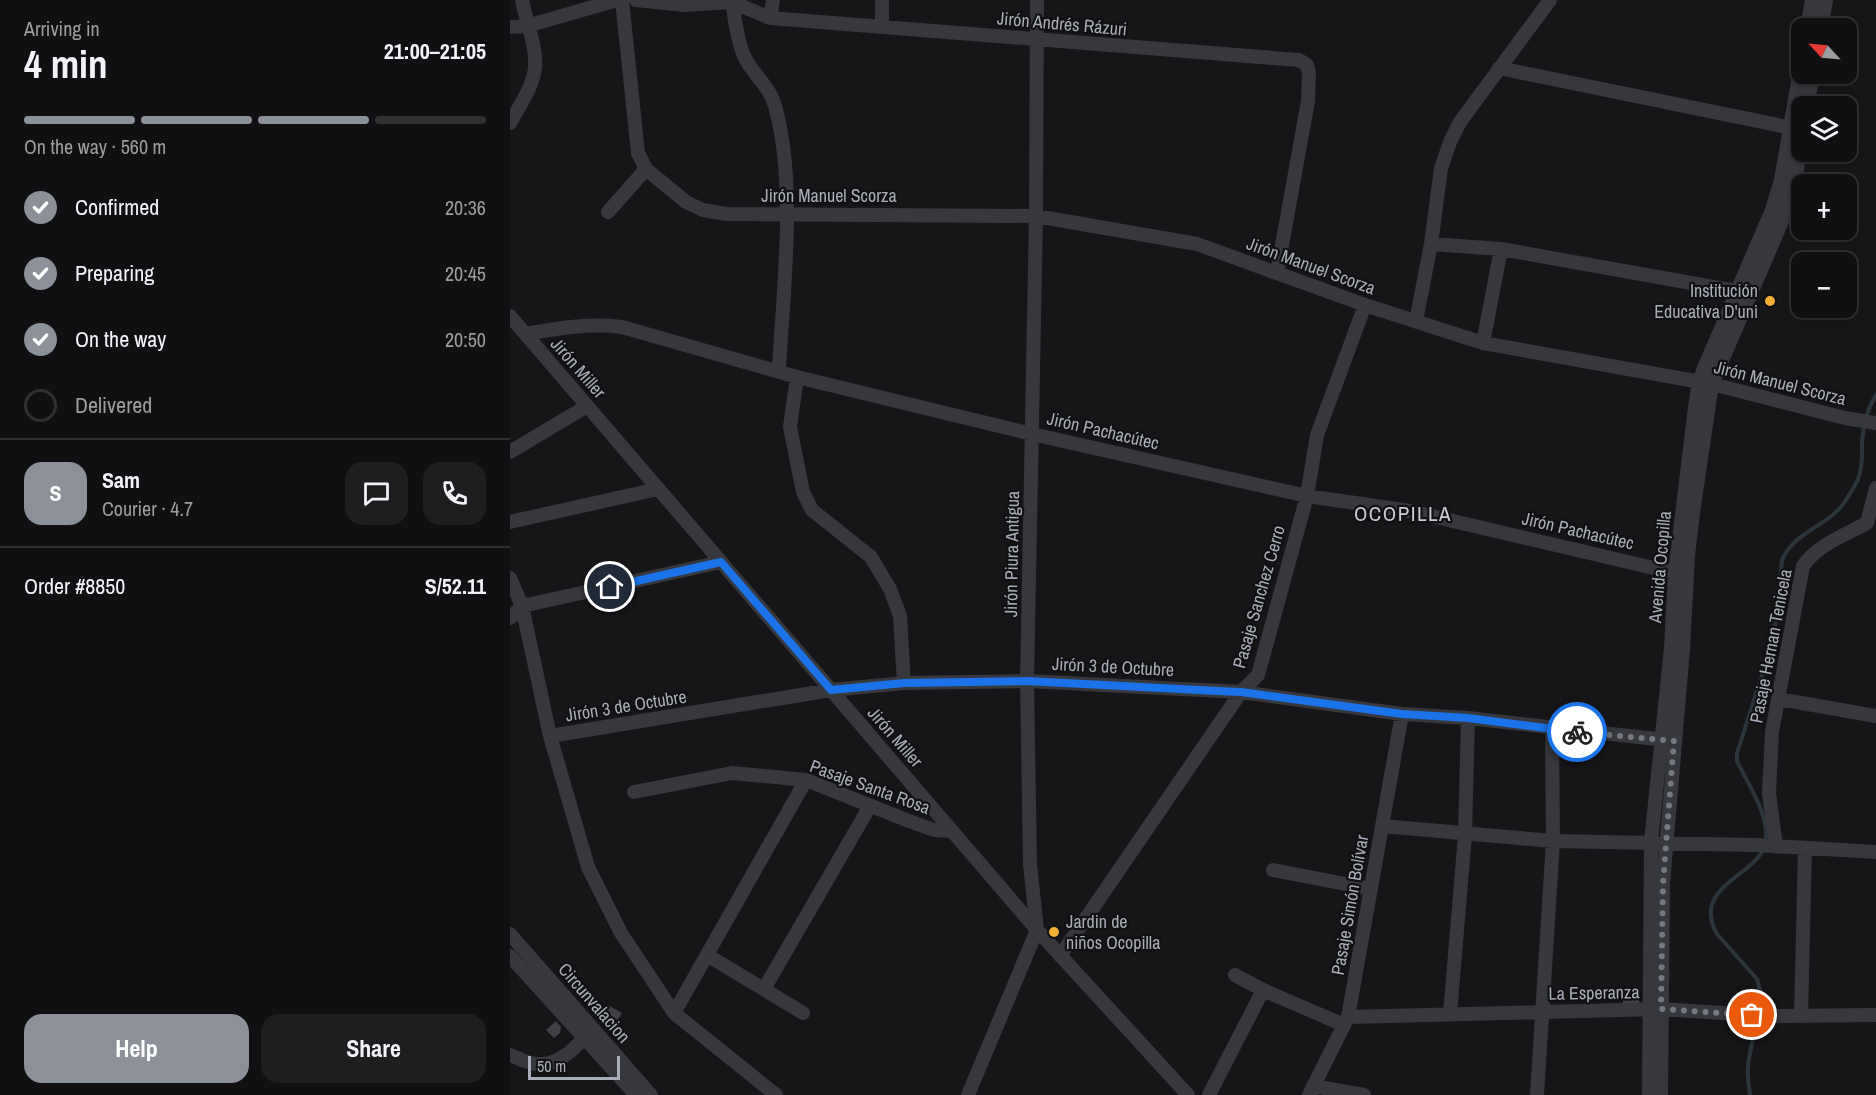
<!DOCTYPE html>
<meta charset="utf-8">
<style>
body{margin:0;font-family:"Archivo Narrow",sans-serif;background:#1e1e20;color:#f1f3f6;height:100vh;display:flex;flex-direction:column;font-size:22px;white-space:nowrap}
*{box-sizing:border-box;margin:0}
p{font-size:20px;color:#9c9d9f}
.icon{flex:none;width:33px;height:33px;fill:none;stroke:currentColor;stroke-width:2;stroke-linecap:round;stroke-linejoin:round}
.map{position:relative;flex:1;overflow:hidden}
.drawer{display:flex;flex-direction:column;background:#101012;width:510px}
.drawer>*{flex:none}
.needle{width:39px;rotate:296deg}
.controls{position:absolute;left:1281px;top:18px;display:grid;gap:12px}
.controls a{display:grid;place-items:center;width:66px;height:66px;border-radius:12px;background:#101012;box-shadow:0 3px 9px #0003,0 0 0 2px #303032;font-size:30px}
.scale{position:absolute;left:18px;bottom:15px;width:92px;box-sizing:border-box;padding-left:6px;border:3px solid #a8adb8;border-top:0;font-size:16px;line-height:21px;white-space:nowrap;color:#a8adb8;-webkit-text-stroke:4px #111113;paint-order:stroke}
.pin{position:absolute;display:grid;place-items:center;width:51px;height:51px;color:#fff;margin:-26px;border:3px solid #fff;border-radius:50%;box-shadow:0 2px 6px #0007}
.courier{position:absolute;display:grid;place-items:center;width:60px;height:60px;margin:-30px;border:4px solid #1a73e8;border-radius:50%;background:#fff;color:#222;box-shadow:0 2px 8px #0007}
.headline em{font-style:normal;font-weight:800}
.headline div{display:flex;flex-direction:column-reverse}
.headline{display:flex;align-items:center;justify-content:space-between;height:102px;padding:0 24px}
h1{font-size:39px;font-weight:800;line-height:45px}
.bar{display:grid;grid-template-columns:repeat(4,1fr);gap:9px 6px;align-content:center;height:72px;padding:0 24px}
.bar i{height:8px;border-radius:4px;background:#303032}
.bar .active{background:#8c9099}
.bar p{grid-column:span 4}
.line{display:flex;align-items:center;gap:15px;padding:0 24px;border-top:2px solid #303032}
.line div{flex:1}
.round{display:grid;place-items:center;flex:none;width:63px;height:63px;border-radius:18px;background:#1e1e20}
ol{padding:0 24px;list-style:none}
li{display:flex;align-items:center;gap:18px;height:66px}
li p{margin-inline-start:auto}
li .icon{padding:6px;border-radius:50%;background:#8c9099;color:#fff;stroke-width:4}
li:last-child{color:#9c9d9f}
li i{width:33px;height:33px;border:3px solid #303032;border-radius:50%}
.primary-button{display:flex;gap:12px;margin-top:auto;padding:12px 24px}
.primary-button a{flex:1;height:69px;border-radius:18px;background:#8c9099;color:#fff;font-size:24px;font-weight:800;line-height:69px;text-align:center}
.primary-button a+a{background:#1e1e20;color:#f1f3f6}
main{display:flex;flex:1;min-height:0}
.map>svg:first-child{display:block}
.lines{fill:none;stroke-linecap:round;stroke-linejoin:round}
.stream{stroke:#2c353c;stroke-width:4}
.building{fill:#404145}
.minor{stroke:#37383d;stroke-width:14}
.done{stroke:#757880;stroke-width:6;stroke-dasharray:0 10.8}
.route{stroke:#1a73e8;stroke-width:8}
.poi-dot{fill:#f2b134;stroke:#111113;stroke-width:2}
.labels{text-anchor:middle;stroke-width:4.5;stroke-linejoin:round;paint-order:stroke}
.street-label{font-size:18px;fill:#a8adb8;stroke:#111113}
.poi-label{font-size:18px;fill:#a8adb8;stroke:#111113;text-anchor:end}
.quarter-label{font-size:21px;letter-spacing:1.5px;fill:#c9ccd4;stroke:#111113}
</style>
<main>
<section class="drawer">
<div class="headline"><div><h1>4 min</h1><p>Arriving in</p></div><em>21:00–21:05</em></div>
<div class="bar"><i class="active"></i><i class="active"></i><i class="active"></i><i></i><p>On the way · 560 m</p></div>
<ol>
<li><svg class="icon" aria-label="check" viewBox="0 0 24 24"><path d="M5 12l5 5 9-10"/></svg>Confirmed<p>20:36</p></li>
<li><svg class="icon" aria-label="check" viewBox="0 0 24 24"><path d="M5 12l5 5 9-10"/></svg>Preparing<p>20:45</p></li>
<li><svg class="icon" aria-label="check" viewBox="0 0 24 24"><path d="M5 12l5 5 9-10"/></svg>On the way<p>20:50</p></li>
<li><i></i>Delivered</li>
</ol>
<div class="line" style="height:108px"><b class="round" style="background:#8c9099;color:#fff">S</b><div><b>Sam</b><p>Courier · 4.7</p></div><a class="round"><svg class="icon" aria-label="chat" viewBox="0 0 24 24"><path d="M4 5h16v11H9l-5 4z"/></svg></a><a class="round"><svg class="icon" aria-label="phone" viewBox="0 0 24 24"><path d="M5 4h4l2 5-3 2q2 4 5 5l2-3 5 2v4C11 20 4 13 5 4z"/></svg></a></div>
<div class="line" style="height:78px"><div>Order #8850</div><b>S/52.11</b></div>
<div class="primary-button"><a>Help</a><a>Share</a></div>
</section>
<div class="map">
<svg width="1366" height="1095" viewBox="0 0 1366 1095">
<rect width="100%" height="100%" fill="#161618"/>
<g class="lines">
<path class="stream" d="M 1240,1095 C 1239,1086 1237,1076 1238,1067 C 1240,1037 1257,1008 1247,979 L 1207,934 C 1180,886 1248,876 1255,844 C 1261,816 1238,785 1227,761 L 1227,753 L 1262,644 L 1267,614 L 1272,560 C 1284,531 1320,526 1336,500 C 1340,493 1347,484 1349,476 C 1353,465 1352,454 1352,443 C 1353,426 1357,409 1366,395"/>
</g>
<path class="building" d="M 1113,992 L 1129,992 L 1129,1003 L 1113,1003 Z
M 96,1004 L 112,1013 L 100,1033 L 88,1018 Z
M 46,1021 L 51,1027 L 50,1033 L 44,1038 L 36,1030 Z"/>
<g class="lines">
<path class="minor" d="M 112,0 L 128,153 L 136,169 L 176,202 L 193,210 L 216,214 L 526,216 L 687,244 L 855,305 L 973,343 L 1202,384 L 1335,418 L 1366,423
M 126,0 L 175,5 L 222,2 L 260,18 L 789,60 L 797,65 L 799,73 L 798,101 L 767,273
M 372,0 L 372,26
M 226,1 L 222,2 C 225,19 227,40 234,56 C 242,74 260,86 265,106 C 287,185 273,288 269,370
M 260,18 L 263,0
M 0,27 L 17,26 L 107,0
M 1297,28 L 1302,0
M 1311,28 L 1316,0
M 989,68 L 1292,130
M 1297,106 L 1303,74
M 0,123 C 9,107 23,87 25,68 C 27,46 16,22 12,0
M 98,212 L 136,169
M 921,244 L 991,249 L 1226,291
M 0,316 L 527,930 L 678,1095
M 906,321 L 921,244 L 931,168 L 940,142 L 950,122 L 1040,0
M 16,334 C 48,328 79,323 112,327 L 287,377 L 522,434 L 797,496 L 900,511 L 1165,573
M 973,343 L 991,249
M 287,377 L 280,427 L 293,492 L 302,510 L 361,557 L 380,589 L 390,616 L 394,683
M 0,452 L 77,406
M 0,522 L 148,489
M 0,578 L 12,606 L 40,736 L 78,867 L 111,933 L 164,1013 L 266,1095
M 0,618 L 12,606 L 211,562
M 1269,699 L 1366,716
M 40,736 L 321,690 L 394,683 L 517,681 L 731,692 L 892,714 L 958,718 L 1164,741
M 124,792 L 222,773 L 296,780 L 399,821 L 424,830 L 442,831
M 872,826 L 1043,841 L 1245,845 L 1366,852
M 1266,847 L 1259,793 L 1262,732 L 1293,566 C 1307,545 1335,535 1357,523 L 1366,488
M 763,870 L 861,889
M 0,934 L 141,1095
M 197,955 L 293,1013
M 0,956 L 126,1095
M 550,956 L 731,692 L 748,675 L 797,496 L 807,435 L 855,305
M 725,975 L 753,990 L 834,1025
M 254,989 L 360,806
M 164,1013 L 296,780
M 940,1014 L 955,835 L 958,718
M 1291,1016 L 1295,848
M 838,1017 L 1151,1009 L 1258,1016 L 1366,1015
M 0,1055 C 8,1058 18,1064 27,1064 C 49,1066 65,1048 78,1034
M 803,1086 L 854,1095
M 458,1095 L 527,930 L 520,864 L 517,681 L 526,216 L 527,0
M 699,1095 L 753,990
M 799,1095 L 838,1017 L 892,714
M 1027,1095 L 1043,841 L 1042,729
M 1139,1095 L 1141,842 L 1161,648 L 1165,573 L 1185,407 L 1189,382 L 1194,368 L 1262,210 L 1271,180 L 1292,59
M 1151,1095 L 1153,884 L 1173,649 L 1178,555 L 1183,513 L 1202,384 L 1276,212 L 1285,181 L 1292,140"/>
</g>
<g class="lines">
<path class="done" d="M 1067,732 L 1164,741 L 1153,884 L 1151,1009 L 1242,1015"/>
<path class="route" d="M 100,587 L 211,562 L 321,690 L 394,683 L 517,681 L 708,691 L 731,692 L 892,714 L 958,718 L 1067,732"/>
</g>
<g class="poi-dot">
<circle cx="1260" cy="301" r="6"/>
<circle cx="544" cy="932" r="6"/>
</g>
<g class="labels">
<g class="street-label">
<text transform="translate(552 24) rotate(5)" y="6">Jirón Andrés Rázuri</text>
<text x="319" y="202">Jirón Manuel Scorza</text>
<text transform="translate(801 266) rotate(20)" y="6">Jirón Manuel Scorza</text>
<text transform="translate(68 368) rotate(49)" y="6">Jirón Miller</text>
<text transform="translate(1270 383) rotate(14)" y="6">Jirón Manuel Scorza</text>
<text transform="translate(593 431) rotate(13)" y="6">Jirón Pachacútec</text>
<text transform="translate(1068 531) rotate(13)" y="6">Jirón Pachacútec</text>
<text transform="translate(502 554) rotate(-89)" y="6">Jirón Piura Antigua</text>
<text transform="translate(1150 567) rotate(-85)" y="6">Avenida Ocopilla</text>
<text transform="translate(749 597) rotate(-74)" y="6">Pasaje Sanchez Cerro</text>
<text transform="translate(1261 646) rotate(-79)" y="6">Pasaje Hernan Tenicela</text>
<text transform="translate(603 667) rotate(3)" y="6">Jirón 3 de Octubre</text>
<text transform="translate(116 706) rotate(-9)" y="6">Jirón 3 de Octubre</text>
<text transform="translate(385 737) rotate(49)" y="6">Jirón Miller</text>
<text transform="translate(360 787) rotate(20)" y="6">Pasaje Santa Rosa</text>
<text transform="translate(840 905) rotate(-80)" y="6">Pasaje Simón Bolívar</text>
<text transform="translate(1084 993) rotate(-1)" y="6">La Esperanza</text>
<text transform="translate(84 1003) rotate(49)" y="6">Circunvalacion</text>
</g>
<g class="poi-label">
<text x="1248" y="297">Institución<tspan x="1248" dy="21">Educativa D'uni</tspan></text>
<text x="556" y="928" text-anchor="start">Jardin de<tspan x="556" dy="21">niños Ocopilla</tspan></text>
</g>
<g class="quarter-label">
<text x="893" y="521">OCOPILLA</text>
</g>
</g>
</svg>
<div class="controls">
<a><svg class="needle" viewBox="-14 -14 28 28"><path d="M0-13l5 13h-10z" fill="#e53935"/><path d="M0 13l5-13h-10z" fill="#9c9d9f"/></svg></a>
<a><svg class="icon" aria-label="layers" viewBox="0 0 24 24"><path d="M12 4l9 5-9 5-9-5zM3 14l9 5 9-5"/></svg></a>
<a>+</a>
<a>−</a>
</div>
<div class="scale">50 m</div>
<div class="pin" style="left:1242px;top:1015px;background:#ea580c"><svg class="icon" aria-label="bag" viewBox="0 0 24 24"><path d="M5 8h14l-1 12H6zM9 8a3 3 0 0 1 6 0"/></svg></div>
<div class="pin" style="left:100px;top:587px;background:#1f2937"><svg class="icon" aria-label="home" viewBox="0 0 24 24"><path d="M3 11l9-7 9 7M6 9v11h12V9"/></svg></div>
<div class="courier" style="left:1067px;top:732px"><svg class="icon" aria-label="bike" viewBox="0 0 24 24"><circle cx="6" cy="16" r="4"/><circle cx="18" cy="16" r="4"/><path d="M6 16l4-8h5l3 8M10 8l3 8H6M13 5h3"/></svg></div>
</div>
</main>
